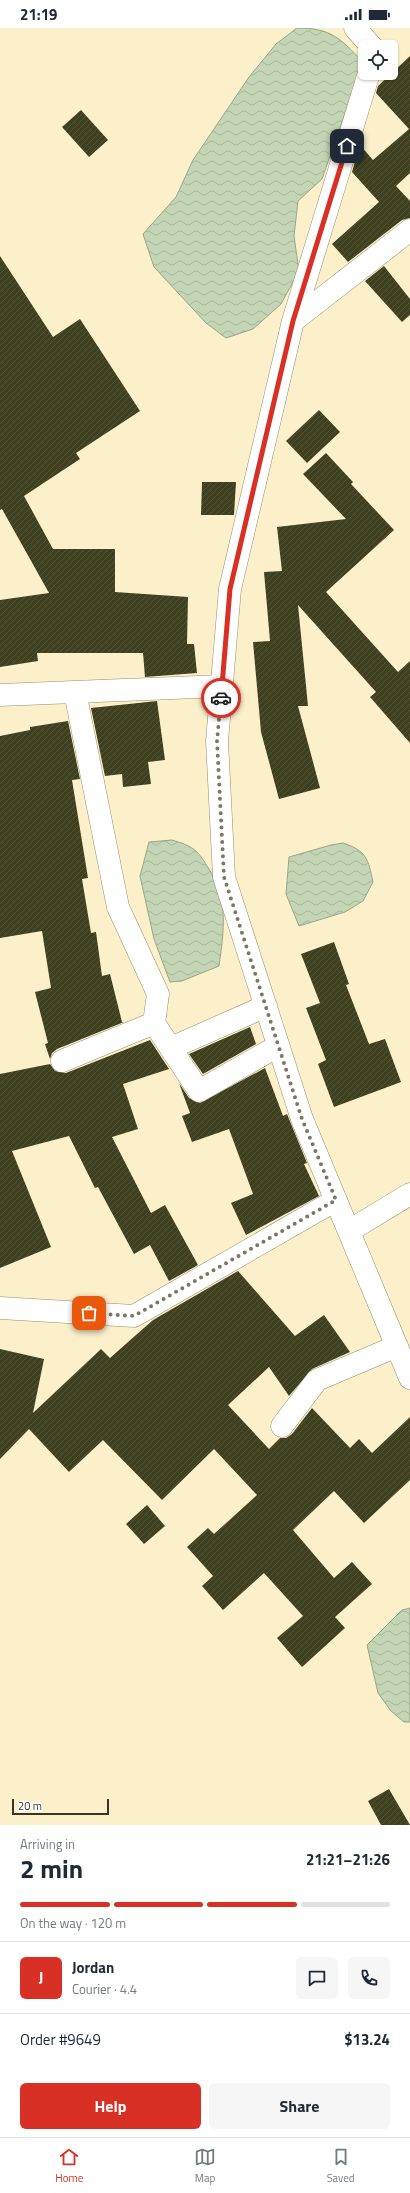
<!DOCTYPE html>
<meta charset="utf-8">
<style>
body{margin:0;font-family:"Titillium Web",sans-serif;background:#f6f6f7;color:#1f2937;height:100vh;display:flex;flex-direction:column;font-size:15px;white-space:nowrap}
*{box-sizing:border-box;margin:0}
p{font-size:13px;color:#747a83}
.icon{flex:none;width:22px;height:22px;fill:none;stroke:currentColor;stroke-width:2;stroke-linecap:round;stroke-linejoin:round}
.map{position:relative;height:1797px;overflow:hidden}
.drawer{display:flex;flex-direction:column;background:#fff;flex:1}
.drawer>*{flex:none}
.fabs{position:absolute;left:358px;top:12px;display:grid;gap:8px}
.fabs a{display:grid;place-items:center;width:40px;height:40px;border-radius:6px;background:#fff;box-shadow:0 1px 3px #0004;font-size:20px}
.scale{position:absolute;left:12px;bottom:10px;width:97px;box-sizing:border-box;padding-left:4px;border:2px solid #393426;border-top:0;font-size:11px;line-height:14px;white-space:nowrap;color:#393426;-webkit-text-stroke:3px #fff;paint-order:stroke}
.pin{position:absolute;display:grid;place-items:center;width:34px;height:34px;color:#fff;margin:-17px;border-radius:8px;box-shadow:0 2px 6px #0006}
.courier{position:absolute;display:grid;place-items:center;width:40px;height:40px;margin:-20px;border:3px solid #d93025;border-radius:50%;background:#fff;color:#222;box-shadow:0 1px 5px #0007}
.summary em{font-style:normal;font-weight:700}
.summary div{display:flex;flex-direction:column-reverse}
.summary{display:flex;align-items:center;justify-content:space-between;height:68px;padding:0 20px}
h1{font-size:26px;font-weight:700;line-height:30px}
.bar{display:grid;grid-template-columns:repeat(4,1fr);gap:6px 4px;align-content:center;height:48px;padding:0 20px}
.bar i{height:5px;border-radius:3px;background:#e0e1e3}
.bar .current{background:#d93025}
.bar p{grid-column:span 4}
.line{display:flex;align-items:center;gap:10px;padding:0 20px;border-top:1px solid #e0e1e3}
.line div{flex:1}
.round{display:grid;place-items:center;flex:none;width:42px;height:42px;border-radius:6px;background:#f6f6f7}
.button{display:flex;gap:8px;margin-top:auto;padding:8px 20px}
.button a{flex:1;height:46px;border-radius:6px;background:#d93025;color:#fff;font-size:16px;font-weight:700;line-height:46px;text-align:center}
.button a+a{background:#f6f6f7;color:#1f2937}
.status{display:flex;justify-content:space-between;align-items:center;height:28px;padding:0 20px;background:#fff;direction:ltr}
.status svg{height:11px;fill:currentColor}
.dock{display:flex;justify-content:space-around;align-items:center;height:56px;border-top:1px solid #e0e1e3;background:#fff;font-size:11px;color:#747a83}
.dock a{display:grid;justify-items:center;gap:2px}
.dock .current{color:#d93025}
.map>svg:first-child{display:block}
.water{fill:url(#water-waves);stroke:#9aa589}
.building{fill:url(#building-hatch)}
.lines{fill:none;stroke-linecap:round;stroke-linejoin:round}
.street-casing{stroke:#988d6b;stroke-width:23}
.street{stroke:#fff;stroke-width:22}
.done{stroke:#7d7660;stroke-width:4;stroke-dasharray:0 7.2}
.route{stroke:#d93025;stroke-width:5}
</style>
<div class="status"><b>21:19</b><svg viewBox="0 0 49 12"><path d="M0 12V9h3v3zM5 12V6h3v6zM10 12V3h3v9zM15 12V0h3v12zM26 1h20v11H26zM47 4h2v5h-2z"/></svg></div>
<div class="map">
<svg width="410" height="1797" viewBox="0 0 410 1797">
<defs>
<pattern id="water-waves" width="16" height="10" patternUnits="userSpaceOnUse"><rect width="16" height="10" fill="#c3d5b4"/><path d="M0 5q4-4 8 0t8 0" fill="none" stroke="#a8b79b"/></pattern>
<pattern id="building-hatch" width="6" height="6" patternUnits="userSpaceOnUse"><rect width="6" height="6" fill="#3e4020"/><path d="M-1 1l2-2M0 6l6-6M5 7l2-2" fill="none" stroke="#525438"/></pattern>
</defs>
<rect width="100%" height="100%" fill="#fcf0cb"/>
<path class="water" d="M 297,0 C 331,0 340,10 363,34 L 322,151 L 298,173 L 294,208 L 299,243 L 281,276 L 253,301 L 226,310 L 206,295 L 154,239 L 143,206 L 176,169 L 193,132 L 249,49 L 276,16 Z
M 172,812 C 178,814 186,816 192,820 C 198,824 203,831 207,838 C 229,870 224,903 219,938 L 182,953 L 170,954 L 154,911 L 140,848 L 149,814 Z
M 343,815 C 367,823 368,831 373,854 L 363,873 L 345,884 L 299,898 L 286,866 L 289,829 L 331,817 Z
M 410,1580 L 410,1694 L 404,1694 L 391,1683 L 378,1665 L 367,1617 L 402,1582 Z"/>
<path class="building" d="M 410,28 L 410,145 L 396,158 L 410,173 L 410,190 L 402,192 L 348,234 L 332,216 L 379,174 L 352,144 L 360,117 L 373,132 L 409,101 L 376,65 L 378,58 Z
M 81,82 L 108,112 L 89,129 L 62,99 Z
M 0,228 L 53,309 L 80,291 L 140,383 L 76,425 L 80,431 L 24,468 L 53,521 L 115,521 L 115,564 L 188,569 L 187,616 L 194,616 L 197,645 L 145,649 L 143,625 L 37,625 L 38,633 L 0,639 L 0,572 L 49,565 L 2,481 L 0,482 Z
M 384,238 L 410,271 L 410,287 L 402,294 L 365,253 Z
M 319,382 L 340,404 L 307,435 L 286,413 Z
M 326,425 L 353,454 L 351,456 L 394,502 L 326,564 L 398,644 L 410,633 L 410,715 L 370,669 L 376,664 L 298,577 L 308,678 L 298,678 L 320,760 L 279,771 L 261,704 L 253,614 L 270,613 L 264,544 L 282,543 L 277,499 L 346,491 L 303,446 Z
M 202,454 L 236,454 L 234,487 L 201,487 Z
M 157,673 L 165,732 L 148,734 L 151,756 L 123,759 L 122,746 L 105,748 L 91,680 Z
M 68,693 L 80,751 L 72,752 L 88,850 L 82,851 L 91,905 L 96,904 L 102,948 L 110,946 L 122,994 L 124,994 L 57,1021 L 52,1025 L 50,1031 L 45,1016 L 48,1015 L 35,964 L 51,960 L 42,903 L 0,910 L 0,708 L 30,702 L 30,699 Z
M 334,914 L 349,956 L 346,957 L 369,1016 L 385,1011 L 401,1054 L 334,1079 L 318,1036 L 326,1032 L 306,980 L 320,975 L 301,926 Z
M 250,999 L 256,1016 L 203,1046 L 189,1026 Z
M 150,1012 L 169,1041 L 123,1056 L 138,1101 L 112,1109 L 151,1185 L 165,1177 L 198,1237 L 169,1253 L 150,1217 L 134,1226 L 98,1159 L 95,1160 L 69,1108 L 12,1123 L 51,1219 L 0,1240 L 0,1046 L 50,1036 L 55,1043 L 66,1045 Z
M 265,1040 L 283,1088 L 287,1086 L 307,1135 L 304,1136 L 319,1168 L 246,1207 L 231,1175 L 253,1166 L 229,1101 L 192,1114 L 182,1088 L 190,1085 L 179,1055 L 189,1070 L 200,1075 Z
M 238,1243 L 295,1308 L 324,1287 L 350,1324 L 312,1341 L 289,1368 L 269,1339 L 228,1377 L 269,1421 L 280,1410 L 286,1410 L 292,1406 L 312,1380 L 350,1420 L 359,1411 L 372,1425 L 410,1389 L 410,1452 L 364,1495 L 334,1463 L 293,1502 L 334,1550 L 352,1534 L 372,1556 L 335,1589 L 345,1600 L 302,1639 L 277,1610 L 303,1588 L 264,1545 L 223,1582 L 202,1558 L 213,1548 L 187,1519 L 208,1500 L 214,1506 L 257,1467 L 214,1421 L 162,1472 L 103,1412 L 69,1444 L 29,1401 L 0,1431 L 0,1321 L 44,1331 L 33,1385 L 101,1321 L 110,1330 L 153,1292 Z
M 147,1477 L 165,1498 L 144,1516 L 126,1496 Z
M 389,1761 L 410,1797 L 381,1797 L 368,1773 Z"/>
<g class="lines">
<g class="street-casing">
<path id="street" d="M 355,0 L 372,19
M 369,45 L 293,293 L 230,561 L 217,713 L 224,849 L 302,1091 L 410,1350
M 293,293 L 410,202
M 0,667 L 222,658
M 154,995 L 199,1063 L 278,1018
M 171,1020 L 266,978
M 62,1033 L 154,995 L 158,966 L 118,879 L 75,664
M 349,1203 L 410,1166
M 0,1280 L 134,1288 L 336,1172
M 282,1398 L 317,1352 L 397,1318"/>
</g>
<use href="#street" class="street"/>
</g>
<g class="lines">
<path class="done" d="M 89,1285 L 134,1288 L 336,1172 L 302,1091 L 224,849 L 217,713 L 221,670"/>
<path class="route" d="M 221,670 L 230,561 L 293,293 L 347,118"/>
</g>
</svg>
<div class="fabs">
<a><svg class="icon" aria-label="locate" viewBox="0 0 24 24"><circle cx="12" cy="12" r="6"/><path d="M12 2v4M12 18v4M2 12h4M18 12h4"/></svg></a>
</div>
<div class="scale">20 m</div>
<div class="pin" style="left:89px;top:1285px;background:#ea580c"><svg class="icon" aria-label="bag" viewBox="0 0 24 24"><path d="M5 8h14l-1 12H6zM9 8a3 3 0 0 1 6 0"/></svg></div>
<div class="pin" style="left:347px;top:118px;background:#1f2937"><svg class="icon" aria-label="home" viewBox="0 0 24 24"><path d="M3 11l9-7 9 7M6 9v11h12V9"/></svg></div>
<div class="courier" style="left:221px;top:670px"><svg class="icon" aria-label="car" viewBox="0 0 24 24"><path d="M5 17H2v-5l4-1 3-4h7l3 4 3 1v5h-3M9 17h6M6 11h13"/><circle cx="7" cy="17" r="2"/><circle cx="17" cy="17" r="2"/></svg></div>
</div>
<section class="drawer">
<div class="summary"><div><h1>2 min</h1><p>Arriving in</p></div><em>21:21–21:26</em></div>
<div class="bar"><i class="current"></i><i class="current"></i><i class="current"></i><i></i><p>On the way · 120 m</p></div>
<div class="line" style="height:72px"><b class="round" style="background:#d93025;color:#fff">J</b><div><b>Jordan</b><p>Courier · 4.4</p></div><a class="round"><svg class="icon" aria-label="chat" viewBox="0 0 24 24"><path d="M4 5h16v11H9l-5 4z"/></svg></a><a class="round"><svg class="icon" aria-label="phone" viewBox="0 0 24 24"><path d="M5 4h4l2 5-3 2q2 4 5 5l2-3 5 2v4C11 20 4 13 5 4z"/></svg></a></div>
<div class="line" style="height:52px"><div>Order #9649</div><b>$13.24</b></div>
<div class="button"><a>Help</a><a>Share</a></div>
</section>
<nav class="dock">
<a class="current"><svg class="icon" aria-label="home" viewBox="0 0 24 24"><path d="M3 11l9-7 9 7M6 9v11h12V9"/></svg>Home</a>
<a><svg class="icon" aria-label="map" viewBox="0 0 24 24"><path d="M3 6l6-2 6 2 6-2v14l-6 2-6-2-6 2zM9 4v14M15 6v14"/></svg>Map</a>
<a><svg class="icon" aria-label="saved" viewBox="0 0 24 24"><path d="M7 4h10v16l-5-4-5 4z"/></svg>Saved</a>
</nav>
